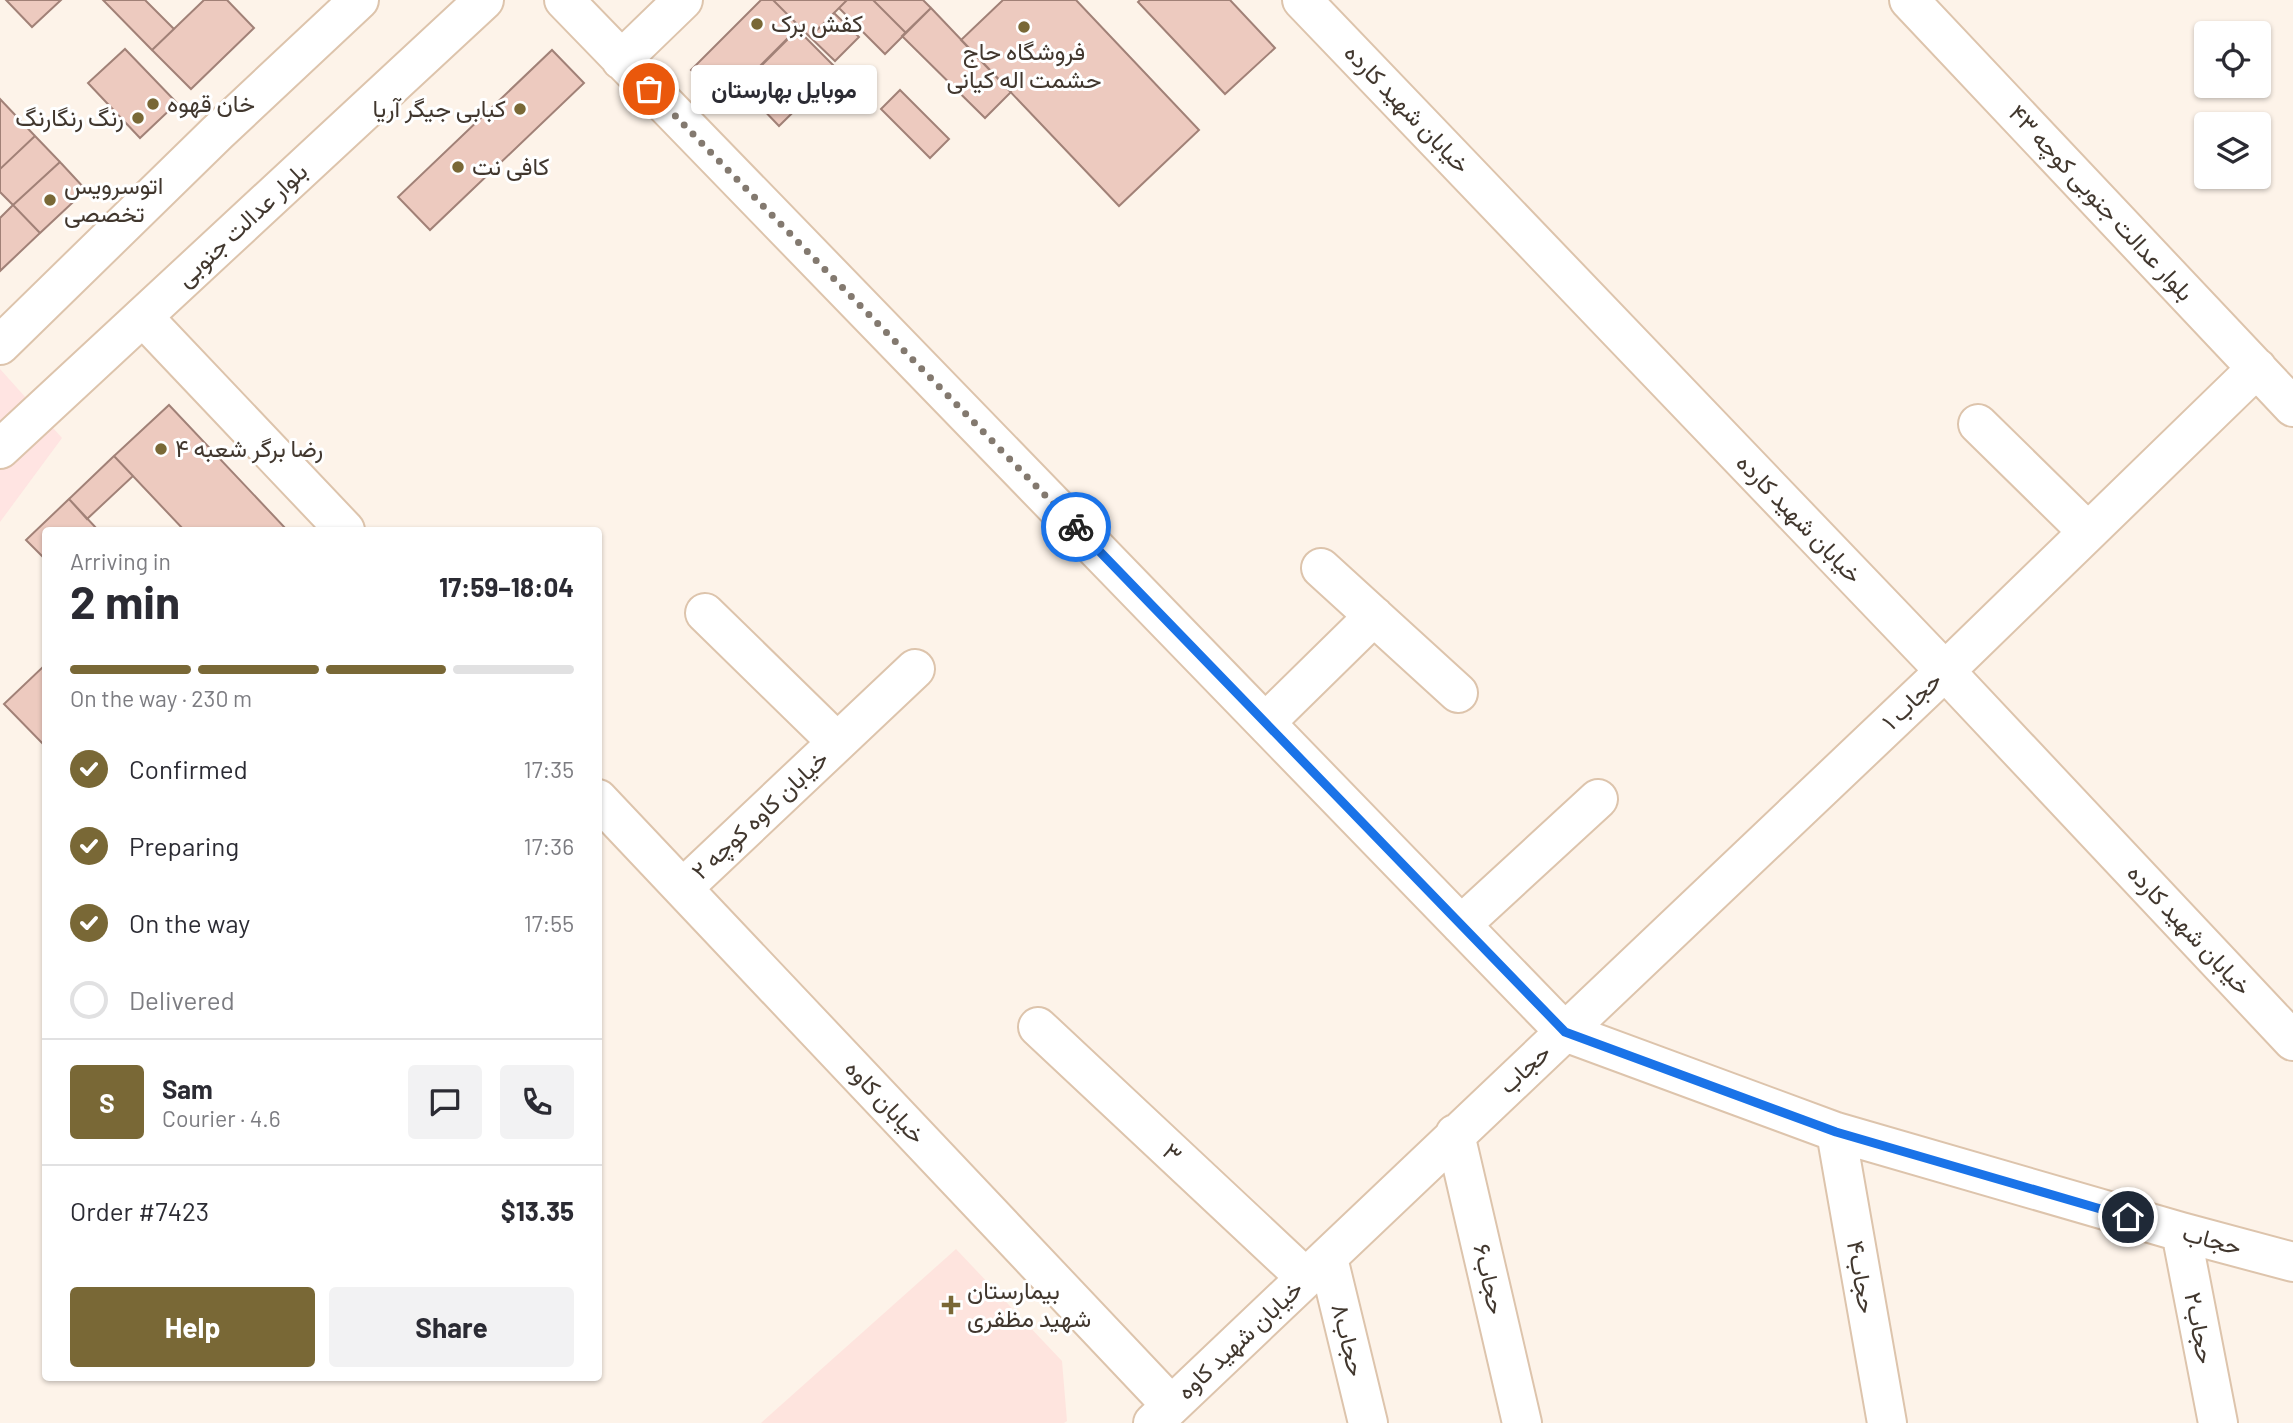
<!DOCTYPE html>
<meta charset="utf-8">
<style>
body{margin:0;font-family:Barlow,Vazirmatn,sans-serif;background:#f2f2f3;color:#2b2b33;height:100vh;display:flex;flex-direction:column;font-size:26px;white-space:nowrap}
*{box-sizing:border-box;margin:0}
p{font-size:23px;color:#7c7c81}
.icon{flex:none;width:38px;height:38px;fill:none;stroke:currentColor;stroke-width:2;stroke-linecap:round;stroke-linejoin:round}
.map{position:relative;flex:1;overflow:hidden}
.drawer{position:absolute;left:42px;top:527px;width:560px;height:854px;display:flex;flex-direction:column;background:#fff;border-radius:7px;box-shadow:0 2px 5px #0004}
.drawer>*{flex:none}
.controls{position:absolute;left:2194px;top:21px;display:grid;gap:14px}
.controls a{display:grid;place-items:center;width:77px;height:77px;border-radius:7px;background:#fff;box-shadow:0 2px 5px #0004;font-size:35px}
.pin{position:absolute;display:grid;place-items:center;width:60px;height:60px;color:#fff;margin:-30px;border:4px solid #fff;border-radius:50%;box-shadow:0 2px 7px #0007}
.courier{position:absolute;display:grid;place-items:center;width:70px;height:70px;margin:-35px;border:5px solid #1a73e8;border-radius:50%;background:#fff;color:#222;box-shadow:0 2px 9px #0007}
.bubble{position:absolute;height:49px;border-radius:7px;background:#fff;box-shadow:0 2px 5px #0004;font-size:23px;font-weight:700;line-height:49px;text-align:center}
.summary em{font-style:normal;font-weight:700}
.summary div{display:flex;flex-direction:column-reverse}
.summary{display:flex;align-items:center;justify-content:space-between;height:119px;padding:0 28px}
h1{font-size:46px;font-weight:700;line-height:52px}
.bar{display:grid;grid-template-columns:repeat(4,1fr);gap:10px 7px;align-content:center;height:84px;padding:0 28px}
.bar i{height:9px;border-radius:5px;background:#e1e1e2}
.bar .current{background:#796836}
.bar p{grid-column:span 4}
.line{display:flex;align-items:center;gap:18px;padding:0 28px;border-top:2px solid #e1e1e2}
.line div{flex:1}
.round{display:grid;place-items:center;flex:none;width:74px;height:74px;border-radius:7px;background:#f2f2f3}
ol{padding:0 28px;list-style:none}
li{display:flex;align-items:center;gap:21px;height:77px}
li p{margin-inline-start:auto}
li .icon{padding:7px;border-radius:50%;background:#796836;color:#fff;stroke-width:4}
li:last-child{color:#7c7c81}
li i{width:38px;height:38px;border:4px solid #e1e1e2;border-radius:50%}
.primary-button{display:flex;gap:14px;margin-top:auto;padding:14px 28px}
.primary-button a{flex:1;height:80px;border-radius:7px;background:#796836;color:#fff;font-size:28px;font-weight:700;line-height:80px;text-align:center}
.primary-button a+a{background:#f2f2f3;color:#2b2b33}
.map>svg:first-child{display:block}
.commercial{fill:#ffe4e2}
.medical{fill:#fee4de}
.building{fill:#edcabf;stroke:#a18177;stroke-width:2}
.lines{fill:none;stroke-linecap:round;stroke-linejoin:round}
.minor-casing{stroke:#ddc4ac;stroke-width:42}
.major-casing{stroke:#ddc4ac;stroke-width:42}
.minor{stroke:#fff;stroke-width:38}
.major{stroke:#fff;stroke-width:38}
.done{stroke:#83796f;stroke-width:7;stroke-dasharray:0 12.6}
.route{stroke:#1a73e8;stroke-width:9}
.poi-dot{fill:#796836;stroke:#fff;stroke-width:2.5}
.labels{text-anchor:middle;stroke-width:6;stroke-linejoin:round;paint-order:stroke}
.poi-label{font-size:24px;fill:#41372e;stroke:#fff;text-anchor:start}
.street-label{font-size:24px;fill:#41372e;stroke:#fff}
</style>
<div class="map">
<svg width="2293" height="1423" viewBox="0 0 2293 1423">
<rect width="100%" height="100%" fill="#fdf3e9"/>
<path class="commercial" d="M 0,369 L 62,438 L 0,522 Z"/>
<path class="medical" d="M 956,1249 L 1062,1361 L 1067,1421 L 1064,1423 L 761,1423 Z"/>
<path class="building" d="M 6,0 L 61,0 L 32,27 Z
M 103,0 L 145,0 L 174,29 L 152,50 Z
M 204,0 L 227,0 L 254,28 L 191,89 L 152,50 Z
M 761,0 L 773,0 L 800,27 L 724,103 L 691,70 Z
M 773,0 L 847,0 L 810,37 Z
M 847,0 L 873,0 L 906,33 L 885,54 L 839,8 Z
M 873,0 L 923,0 L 931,8 L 906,33 Z
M 1003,0 L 1076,0 L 1199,130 L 1119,206 L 961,40 Z
M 1140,0 L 1230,0 L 1275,48 L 1225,94 L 1138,2 Z
M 931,8 L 1011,92 L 985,118 L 902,36 Z
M 834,13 L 859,37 L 835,61 L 810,37 Z
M 797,29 L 837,69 L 779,126 L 758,104 L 759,91 L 747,79 Z
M 125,49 L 177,103 L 140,138 L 88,83 Z
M 552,50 L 584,83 L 430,230 L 398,197 Z
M 900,90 L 949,139 L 930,158 L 881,109 Z
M 0,99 L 35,136 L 0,169 Z
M 35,136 L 60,162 L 13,205 L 0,192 L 0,169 Z
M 60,162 L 86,190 L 40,233 L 13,205 Z
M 13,205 L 40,233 L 0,271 L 0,218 Z
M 169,405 L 287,530 L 184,530 L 114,456 Z
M 114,456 L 133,476 L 87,519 L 69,499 Z
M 69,499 L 98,530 L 46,530 L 46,560 L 26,540 Z
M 46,664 L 46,747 L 4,704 Z"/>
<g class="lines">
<g class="minor-casing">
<path id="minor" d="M 564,0 L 1565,1032 L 1836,1132 L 2181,1232 L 2293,1262
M 1302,0 L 1945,671 L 2293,1041
M 1909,0 L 2293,407
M 621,60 L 683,0
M 143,317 L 345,530
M 1978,424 L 2088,532
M 1321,568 L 1458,693
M 705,613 L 837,742
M 1266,722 L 1374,616
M 598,799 L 1171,1405
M 683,888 L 915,669
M 1461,925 L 1598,799
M 1038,1027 L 1306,1278
M 1836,1132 L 1887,1423
M 1455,1134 L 1522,1423
M 2181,1232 L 2218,1423
M 1328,1258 L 1368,1423
M 1153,1423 L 1945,671 L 2257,368"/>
</g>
<g class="major-casing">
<path id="major" d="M 0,345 L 217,133 L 359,0
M 0,449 L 484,0"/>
</g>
<use href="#minor" class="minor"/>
<use href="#major" class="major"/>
</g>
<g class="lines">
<path class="done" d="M 649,89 L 1076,527"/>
<path class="route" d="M 1076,527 L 1565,1032 L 1836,1132 L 2128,1217"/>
</g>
<g class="poi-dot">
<circle cx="757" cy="24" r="7"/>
<circle cx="1024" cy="27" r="7"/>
<circle cx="153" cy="104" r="7"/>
<circle cx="520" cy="109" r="7"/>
<circle cx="138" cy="118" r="7"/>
<circle cx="458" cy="167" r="7"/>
<circle cx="50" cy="200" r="7"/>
<circle cx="161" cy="449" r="7"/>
<path d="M947.5 1294.5h7v7h7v7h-7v7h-7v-7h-7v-7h7z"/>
</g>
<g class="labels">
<g class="poi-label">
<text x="771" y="32">کفش برک</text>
<text x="1024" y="60" text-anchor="middle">فروشگاه حاج<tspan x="1024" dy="28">حشمت اله کیانی</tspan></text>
<text x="167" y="112">خان قهوه</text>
<text x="506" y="117" text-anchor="end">کبابی جیگر آریا</text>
<text x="124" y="126" text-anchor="end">رنگ رنگارنگ</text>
<text x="472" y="175">کافی نت</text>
<text x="64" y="194">اتوسرویس<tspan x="64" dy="28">تخصصی</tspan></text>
<text x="175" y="457">رضا برگر شعبه ۴</text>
<text x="967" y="1299">بیمارستان<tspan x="967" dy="28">شهید مظفری</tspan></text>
</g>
<g class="street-label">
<text transform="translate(1407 109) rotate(46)" y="8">خیابان شهید کارده</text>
<text transform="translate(2101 203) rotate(47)" y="8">بلوار عدالت جنوبی کوچه ۴۳</text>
<text transform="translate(242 225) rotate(-43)" y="8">بلوار عدالت جنوبی</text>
<text transform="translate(1799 519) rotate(46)" y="8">خیابان شهید کارده</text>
<text transform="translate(1912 701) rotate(-44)" y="8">حجاب ۱</text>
<text transform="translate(760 815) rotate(-43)" y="8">خیابان کاوه کوچه ۲</text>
<text transform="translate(2189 930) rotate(47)" y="8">خیابان شهید کارده</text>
<text transform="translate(1525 1069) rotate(-43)" y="8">حجاب</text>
<text transform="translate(885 1102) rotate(47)" y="8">خیابان کاوه</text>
<text transform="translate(1172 1153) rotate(43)" y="8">۳</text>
<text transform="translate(2212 1240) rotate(15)" y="8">حجاب</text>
<text transform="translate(1861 1277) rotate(80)" y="8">حجاب۴</text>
<text transform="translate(1489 1279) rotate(77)" y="8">حجاب۶</text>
<text transform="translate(2199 1328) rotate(79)" y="8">حجاب۲</text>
<text transform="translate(1240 1340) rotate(-43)" y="8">خیابان شهید کاوه</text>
<text transform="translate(1348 1340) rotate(76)" y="8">حجاب۸</text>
</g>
</g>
</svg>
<div class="controls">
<a><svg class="icon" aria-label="locate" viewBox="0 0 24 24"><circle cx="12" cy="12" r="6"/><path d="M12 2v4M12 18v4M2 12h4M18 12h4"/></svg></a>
<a><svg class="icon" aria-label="layers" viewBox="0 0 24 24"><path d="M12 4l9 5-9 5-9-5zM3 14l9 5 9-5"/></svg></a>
</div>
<div class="pin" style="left:649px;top:89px;background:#ea580c"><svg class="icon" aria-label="bag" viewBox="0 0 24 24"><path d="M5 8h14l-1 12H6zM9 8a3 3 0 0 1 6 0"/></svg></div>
<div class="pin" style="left:2128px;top:1217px;background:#1f2937"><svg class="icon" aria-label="home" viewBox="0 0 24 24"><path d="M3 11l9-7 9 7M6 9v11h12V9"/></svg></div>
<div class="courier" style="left:1076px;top:527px"><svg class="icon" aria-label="bike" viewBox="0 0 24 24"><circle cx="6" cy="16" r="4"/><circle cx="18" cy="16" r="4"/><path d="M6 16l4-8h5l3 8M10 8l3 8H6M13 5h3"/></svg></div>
<div class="bubble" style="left:691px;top:65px;width:186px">موبایل بهارستان</div>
<section class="drawer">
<div class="summary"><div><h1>2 min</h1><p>Arriving in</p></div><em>17:59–18:04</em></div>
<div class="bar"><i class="current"></i><i class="current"></i><i class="current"></i><i></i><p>On the way · 230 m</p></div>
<ol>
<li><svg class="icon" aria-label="check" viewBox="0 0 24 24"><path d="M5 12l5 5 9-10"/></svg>Confirmed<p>17:35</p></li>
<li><svg class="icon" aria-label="check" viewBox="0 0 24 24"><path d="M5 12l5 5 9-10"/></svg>Preparing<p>17:36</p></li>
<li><svg class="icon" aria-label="check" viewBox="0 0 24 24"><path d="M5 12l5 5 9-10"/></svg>On the way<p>17:55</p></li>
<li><i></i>Delivered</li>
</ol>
<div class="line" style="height:126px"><b class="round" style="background:#796836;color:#fff">S</b><div><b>Sam</b><p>Courier · 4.6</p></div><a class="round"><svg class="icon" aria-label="chat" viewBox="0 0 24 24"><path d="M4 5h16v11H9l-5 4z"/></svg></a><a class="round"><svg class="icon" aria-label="phone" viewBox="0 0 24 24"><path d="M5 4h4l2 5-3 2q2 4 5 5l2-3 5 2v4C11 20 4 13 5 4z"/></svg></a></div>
<div class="line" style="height:91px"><div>Order #7423</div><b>$13.35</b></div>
<div class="primary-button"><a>Help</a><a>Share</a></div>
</section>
</div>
